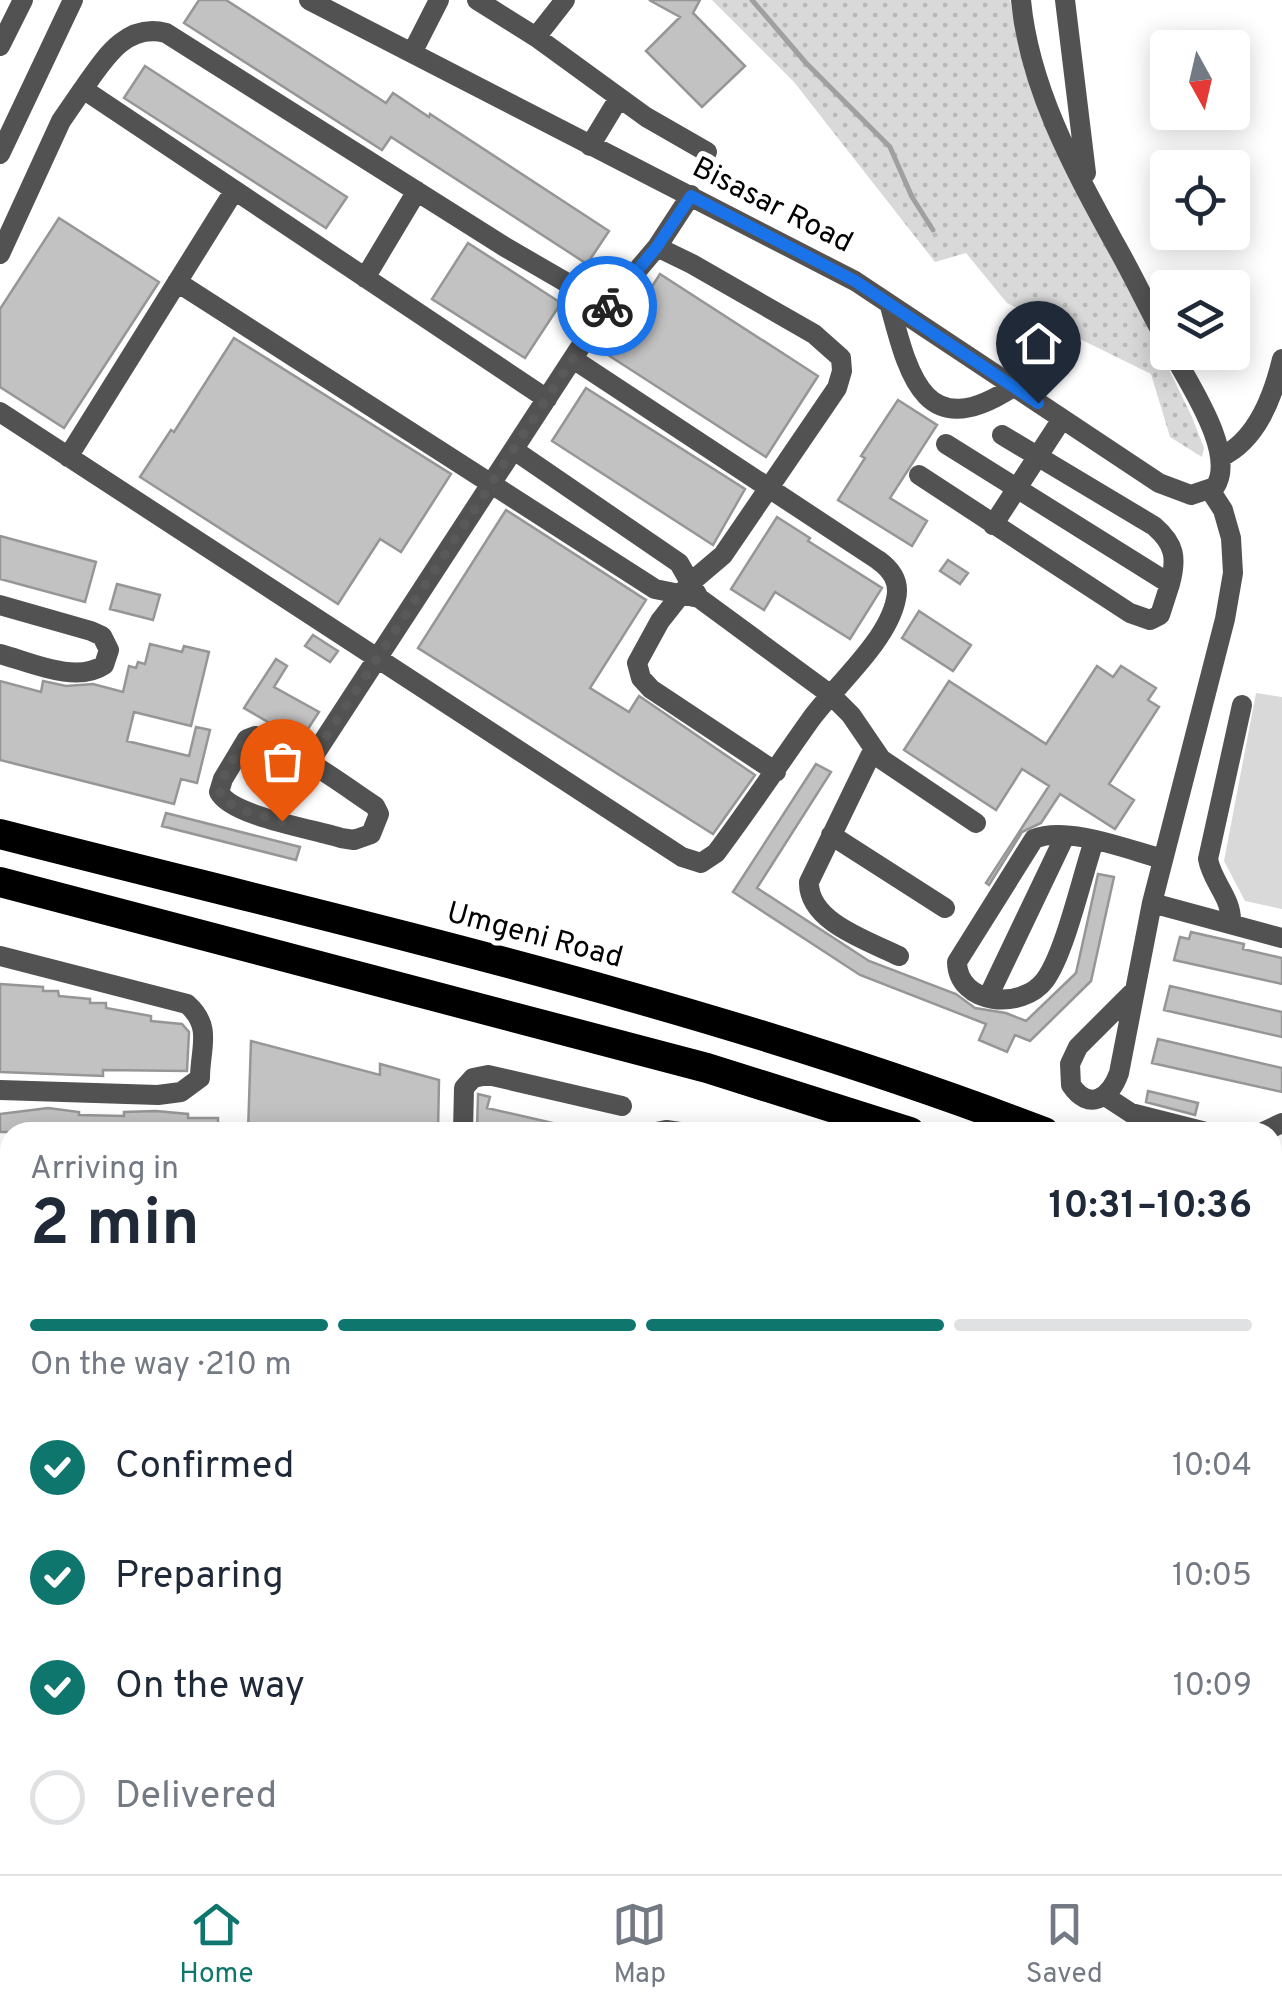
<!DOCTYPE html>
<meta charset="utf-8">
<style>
body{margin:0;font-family:Overpass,sans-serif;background:#f6f6f7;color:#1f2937;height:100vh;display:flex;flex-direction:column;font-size:38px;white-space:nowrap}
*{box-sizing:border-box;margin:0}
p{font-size:32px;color:#747a83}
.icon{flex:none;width:55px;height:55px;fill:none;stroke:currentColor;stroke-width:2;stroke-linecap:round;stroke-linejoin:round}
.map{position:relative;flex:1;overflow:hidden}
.panel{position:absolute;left:0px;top:1122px;width:1282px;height:752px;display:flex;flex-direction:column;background:#fff;border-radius:30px 30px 0 0;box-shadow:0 5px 25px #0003}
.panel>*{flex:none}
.needle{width:65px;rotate:172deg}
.fabs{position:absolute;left:1150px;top:30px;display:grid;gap:20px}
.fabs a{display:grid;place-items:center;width:100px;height:100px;border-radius:10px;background:#fff;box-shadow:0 5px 25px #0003;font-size:50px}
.pin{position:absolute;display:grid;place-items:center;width:85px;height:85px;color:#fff;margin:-102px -42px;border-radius:50% 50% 50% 0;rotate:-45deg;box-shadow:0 0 10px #0007}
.pin .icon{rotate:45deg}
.courier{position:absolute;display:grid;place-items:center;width:100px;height:100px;margin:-50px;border:8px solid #1a73e8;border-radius:50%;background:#fff;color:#222;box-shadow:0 2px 12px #0007}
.headline em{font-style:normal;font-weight:700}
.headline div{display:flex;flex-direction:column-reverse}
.headline{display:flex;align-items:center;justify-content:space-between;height:170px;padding:0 30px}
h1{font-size:65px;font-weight:700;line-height:75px}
.bar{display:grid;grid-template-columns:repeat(4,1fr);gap:15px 10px;align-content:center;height:120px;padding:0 30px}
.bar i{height:12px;border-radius:8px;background:#e0e1e3}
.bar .selected{background:#0f766e}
.bar p{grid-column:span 4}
ol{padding:0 30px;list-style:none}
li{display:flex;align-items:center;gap:30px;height:110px}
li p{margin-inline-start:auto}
li .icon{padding:10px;border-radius:50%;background:#0f766e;color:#fff;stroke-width:4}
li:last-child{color:#747a83}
li i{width:55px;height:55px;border:5px solid #e0e1e3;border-radius:50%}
.tab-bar{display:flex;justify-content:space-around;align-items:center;height:140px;border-top:2px solid #e0e1e3;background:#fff;font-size:28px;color:#747a83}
.tab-bar a{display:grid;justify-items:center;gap:5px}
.tab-bar .selected{color:#0f766e}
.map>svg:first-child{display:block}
.wetland{fill:url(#wetland-marsh)}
.park{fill:url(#park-dots)}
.garden{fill:#d9d9d9}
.water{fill:url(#water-rules)}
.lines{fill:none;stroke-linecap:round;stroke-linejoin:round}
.stream{stroke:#a0a0a0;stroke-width:5}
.building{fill:#c2c2c2;stroke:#969696;stroke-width:2.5}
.minor{stroke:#525252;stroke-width:20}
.highway{stroke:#000;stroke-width:30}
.done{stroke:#595959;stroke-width:10;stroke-dasharray:0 18}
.route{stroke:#1a73e8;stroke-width:12}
.labels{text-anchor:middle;stroke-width:10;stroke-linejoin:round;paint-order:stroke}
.street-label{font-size:30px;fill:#000;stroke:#fff}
</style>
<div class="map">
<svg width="1282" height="1874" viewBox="0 0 1282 1874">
<defs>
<pattern id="wetland-marsh" width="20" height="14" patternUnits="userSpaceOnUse" patternTransform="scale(2.5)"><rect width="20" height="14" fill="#d9d9d9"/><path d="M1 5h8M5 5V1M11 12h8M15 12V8" fill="none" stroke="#b8b8b8"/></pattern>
<pattern id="park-dots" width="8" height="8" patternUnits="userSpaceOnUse" patternTransform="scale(2.5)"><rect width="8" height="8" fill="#d9d9d9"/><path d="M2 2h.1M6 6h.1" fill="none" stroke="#b8b8b8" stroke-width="1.8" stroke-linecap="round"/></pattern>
<pattern id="water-rules" width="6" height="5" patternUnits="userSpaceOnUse" patternTransform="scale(2.5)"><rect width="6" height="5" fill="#a0a0a0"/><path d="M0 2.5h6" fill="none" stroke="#888"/></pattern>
</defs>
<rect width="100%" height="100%" fill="#fff"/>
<path class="wetland" d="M 797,1865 L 1092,1865 L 1116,1874 L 805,1874 Z"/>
<path class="park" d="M 712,0 L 1010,0 L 1031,85 L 1192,417 L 1204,448 L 1202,457 L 1170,437 L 1151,374 L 1007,303 L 966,253 L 935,262 L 794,82 Z"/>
<path class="garden" d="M 1256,693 L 1282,697 L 1282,909 L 1245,901 L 1224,861 Z"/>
<path class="water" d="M 0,1775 L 10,1778 L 10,1859 L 0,1855 Z
M 33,1865 L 709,1865 L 719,1874 L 80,1874 Z"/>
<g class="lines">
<path class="stream" d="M 752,0 L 806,63 L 890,147 L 912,197 L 933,230"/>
</g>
<path class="building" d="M 199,0 L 226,0 L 386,103 L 393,93 L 429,117 L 430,114 L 609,231 L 587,264 L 391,137 L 382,150 L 184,23 Z
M 649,0 L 700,0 L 693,13 L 745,66 L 702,107 L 646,51 L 680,17 Z
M 145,66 L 347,197 L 326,228 L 124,98 Z
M 59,218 L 159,282 L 64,428 L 0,387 L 0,309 Z
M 468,243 L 561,303 L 525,358 L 432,299 Z
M 660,274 L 818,376 L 766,457 L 608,355 Z
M 234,338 L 451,474 L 401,552 L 380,539 L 338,604 L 140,477 L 171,430 L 174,432 Z
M 586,388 L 745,489 L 713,545 L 552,441 Z
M 898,400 L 937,425 L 890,498 L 927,521 L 912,546 L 838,500 L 865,458 L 861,456 Z
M 506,510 L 646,600 L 590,688 L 629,712 L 639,696 L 755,775 L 713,834 L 418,648 Z
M 777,517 L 810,538 L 808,541 L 882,588 L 850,639 L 775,592 L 764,610 L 731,589 Z
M 0,536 L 96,562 L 85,602 L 0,579 Z
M 948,560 L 968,573 L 960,584 L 940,571 Z
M 117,584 L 160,595 L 153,620 L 110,609 Z
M 919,611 L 971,645 L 953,671 L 902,638 Z
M 313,635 L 338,651 L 330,662 L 305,646 Z
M 150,644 L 182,652 L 184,646 L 209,652 L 191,726 L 134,712 L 127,741 L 189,756 L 196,727 L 210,730 L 197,783 L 181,779 L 174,804 L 0,760 L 0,681 L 41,692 L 43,681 L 66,686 L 93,684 L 123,692 L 129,666 L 136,668 L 138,662 L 145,664 Z
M 276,659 L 287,666 L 274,687 L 319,712 L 300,741 L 244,708 Z
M 1097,666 L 1113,677 L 1121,666 L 1156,688 L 1148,700 L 1159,707 L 1109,784 L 1134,800 L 1115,829 L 1060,794 L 1041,823 L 1022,832 L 989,885 L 986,883 L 1049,786 L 1022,769 L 996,810 L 904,750 L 949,681 L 1046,744 Z
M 816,764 L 831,772 L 757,888 L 869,961 L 956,994 L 975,1008 L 1006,1013 L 1026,1021 L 1076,973 L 1098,874 L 1114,877 L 1091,981 L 1030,1041 L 1015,1035 L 1007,1052 L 979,1040 L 986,1024 L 860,975 L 733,892 Z
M 166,813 L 300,847 L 296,860 L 162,826 Z
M 1191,932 L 1244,944 L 1243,949 L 1282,958 L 1282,984 L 1174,960 L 1180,937 L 1189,939 Z
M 0,984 L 43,987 L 43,991 L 58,991 L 59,996 L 90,999 L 90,1003 L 106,1003 L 106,1008 L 151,1016 L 151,1021 L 182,1024 L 189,1032 L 187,1071 L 103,1070 L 103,1076 L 0,1072 Z
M 1170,986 L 1282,1012 L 1282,1037 L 1164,1010 Z
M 1158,1039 L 1282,1068 L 1282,1092 L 1152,1063 Z
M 251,1041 L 380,1075 L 380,1064 L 439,1080 L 438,1132 L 248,1132 Z
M 1148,1091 L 1198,1103 L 1195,1115 L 1146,1102 Z
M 478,1094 L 490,1097 L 487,1108 L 570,1127 L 569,1132 L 477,1131 Z
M 48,1108 L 79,1112 L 79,1115 L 124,1116 L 124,1112 L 156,1111 L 188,1114 L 188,1118 L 218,1118 L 218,1132 L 0,1132 L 0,1114 Z"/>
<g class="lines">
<path class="minor" d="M 309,0 L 855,281 L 1159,483 L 1191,495 L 1215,487 C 1237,454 1189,384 1172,352
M 477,0 L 536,37 L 565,0
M 1021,0 C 1029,87 1073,167 1114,242 C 1133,275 1149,310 1168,344
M 1065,0 L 1086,173
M 536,37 L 646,117 L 707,152
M 0,46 L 23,0
M 412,53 L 439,0
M 83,89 C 103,61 125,22 166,33 L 505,247 L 607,306
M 590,146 L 619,98
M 0,154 L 73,0
M 657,247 L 692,264 L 814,334 L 841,358 L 842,371 L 837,388 L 723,555 L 690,583 L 660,621 L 637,663 L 641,678 L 651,689 L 776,772
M 0,254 L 61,121 L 83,89 L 547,399
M 365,278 L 417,191
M 177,282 L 655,589 L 699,598
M 890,306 C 909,377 925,445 1013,387
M 0,412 L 682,857 L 701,863 L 716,853 C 749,809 779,764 811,719 C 835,686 888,641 896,599 C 900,582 892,570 878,560 L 573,359
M 1002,435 L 1154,526 C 1175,544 1177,558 1170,584
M 514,450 L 679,563 L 699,598 L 831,695 L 851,715 L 881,759 L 976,823
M 68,457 L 234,191
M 1221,457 C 1257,440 1273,397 1282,359
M 919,475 L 1130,613 L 1150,620 L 1160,615 L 1170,584 L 946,444
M 993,525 L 1062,419
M 0,605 L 91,631 L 102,636 L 109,650 L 104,665 C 76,684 30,662 0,654
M 255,736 C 281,739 349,789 375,806 L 379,814 L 371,834 L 354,840 L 341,838 C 313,829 231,816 219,792 L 223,779 L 247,739 Z
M 873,750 L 809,882 C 808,922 869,941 899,956
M 309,763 L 607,306 L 657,247 L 691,195
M 831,835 L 945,908
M 1094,841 C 1082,876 1065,953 1045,980 C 1022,1011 958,1005 957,962 L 1034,839 C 1066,825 1129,850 1163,859
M 1152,903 L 1282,938
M 1231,922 C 1232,898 1212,882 1208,859 L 1242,705
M 0,956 L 187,1004 C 213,1027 200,1048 200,1078 L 181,1092 L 158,1095 L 0,1090
M 1134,991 L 1078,1047 L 1070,1064 L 1071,1085 C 1089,1112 1110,1098 1119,1073 L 1152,903 L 1225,619 L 1233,573 L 1231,538 L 1223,510 L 1210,490
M 988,997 L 1065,836
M 1105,1096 L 1131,1113 L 1206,1132
M 463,1132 L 464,1088 L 473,1078 L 488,1075 L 622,1106
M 656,1132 L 666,1130 L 680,1132
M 1263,1132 L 1282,1123
M 1272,1172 L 1282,1175
M 0,1225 L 10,1226
M 1272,1834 L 1282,1837"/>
<path class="highway" d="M 0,834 C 351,924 705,1002 1044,1132
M 0,882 L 707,1068 L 910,1132
M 1272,1238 L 1282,1243
M 1272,1285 L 1282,1289
M 1272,1308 L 1282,1314"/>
</g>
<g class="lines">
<path class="done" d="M 282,821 L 241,810 L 220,798 C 218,777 236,755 248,739 L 263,737 L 309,763 L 607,306"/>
<path class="route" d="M 607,306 L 656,248 L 691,196 L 855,281 L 1038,403"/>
</g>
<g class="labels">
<g class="street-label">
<text transform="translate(773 204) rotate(27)" y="10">Bisasar Road</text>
<text transform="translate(535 934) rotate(15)" y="10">Umgeni Road</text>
</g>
</g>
</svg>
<div class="fabs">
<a><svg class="needle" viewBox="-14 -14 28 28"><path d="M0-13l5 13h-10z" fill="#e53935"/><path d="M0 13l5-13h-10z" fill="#747a83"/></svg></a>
<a><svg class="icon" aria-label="locate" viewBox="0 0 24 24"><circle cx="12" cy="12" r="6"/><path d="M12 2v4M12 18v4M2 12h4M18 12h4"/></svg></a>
<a><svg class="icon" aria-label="layers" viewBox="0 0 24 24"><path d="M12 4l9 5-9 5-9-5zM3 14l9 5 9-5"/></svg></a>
</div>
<div class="pin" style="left:282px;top:821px;background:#ea580c"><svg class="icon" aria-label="bag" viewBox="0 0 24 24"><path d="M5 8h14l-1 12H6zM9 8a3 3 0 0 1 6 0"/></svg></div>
<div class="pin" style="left:1038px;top:403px;background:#1f2937"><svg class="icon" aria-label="home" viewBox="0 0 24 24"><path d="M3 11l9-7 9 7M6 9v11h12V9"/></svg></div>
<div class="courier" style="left:607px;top:306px"><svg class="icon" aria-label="bike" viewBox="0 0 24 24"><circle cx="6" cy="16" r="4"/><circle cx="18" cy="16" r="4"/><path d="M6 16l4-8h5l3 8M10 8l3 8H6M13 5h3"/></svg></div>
<section class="panel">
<div class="headline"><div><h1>2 min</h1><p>Arriving in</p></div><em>10:31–10:36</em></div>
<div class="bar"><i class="selected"></i><i class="selected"></i><i class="selected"></i><i></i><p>On the way · 210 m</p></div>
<ol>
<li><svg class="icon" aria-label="check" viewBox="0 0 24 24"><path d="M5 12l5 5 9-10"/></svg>Confirmed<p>10:04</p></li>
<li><svg class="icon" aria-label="check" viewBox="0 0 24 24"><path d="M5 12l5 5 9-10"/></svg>Preparing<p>10:05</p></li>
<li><svg class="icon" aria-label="check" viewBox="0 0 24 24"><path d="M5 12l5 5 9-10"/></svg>On the way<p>10:09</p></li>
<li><i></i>Delivered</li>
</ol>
</section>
</div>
<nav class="tab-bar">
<a class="selected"><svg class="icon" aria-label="home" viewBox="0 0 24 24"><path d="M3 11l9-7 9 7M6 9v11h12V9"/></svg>Home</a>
<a><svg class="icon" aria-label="map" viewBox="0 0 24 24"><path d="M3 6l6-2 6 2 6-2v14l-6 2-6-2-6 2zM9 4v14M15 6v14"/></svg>Map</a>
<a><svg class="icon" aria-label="saved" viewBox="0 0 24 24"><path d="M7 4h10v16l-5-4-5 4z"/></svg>Saved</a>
</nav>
